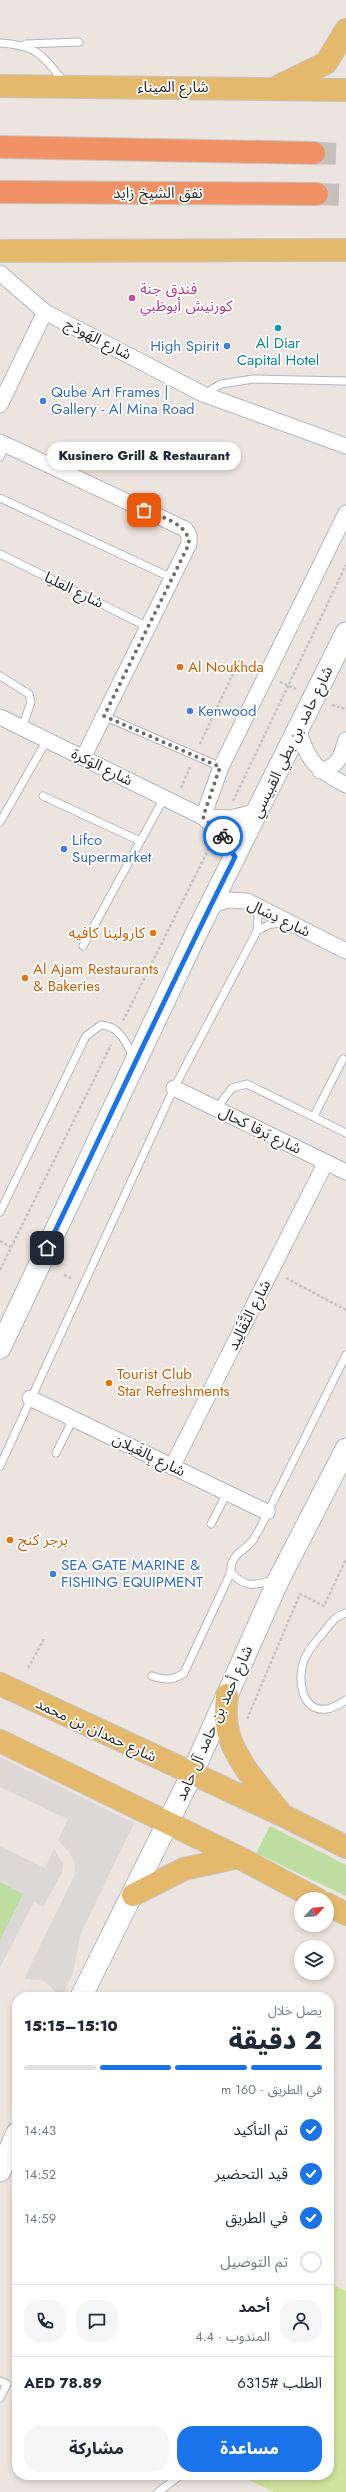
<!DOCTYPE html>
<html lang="ar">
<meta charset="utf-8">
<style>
body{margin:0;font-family:Jost,"Noto Sans Arabic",sans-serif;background:#f6f6f7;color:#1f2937;direction:rtl;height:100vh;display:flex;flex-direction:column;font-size:15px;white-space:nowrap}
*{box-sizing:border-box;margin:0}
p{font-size:13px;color:#747a83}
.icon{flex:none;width:22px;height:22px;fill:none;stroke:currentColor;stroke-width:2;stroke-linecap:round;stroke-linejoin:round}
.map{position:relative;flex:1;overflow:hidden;direction:ltr}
.side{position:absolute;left:12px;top:1992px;width:322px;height:488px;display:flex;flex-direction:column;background:#fff;border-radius:16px;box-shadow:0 2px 6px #0003;direction:rtl}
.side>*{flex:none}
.needle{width:26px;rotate:64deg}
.buttons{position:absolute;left:294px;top:1892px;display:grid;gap:8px}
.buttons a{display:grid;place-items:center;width:40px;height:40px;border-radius:50%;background:#fff;box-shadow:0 2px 6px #0003;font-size:20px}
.pin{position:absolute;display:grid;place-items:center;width:34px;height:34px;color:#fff;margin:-17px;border-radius:8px;box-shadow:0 2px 6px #0006}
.courier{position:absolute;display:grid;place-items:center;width:40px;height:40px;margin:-20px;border:3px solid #1a73e8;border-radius:50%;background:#fff;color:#222;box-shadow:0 1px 5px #0007}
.bubble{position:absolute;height:28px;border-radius:14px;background:#fff;box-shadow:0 2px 6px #0003;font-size:13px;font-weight:800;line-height:28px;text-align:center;direction:rtl}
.head em{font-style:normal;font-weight:800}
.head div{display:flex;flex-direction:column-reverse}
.head{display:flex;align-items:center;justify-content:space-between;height:68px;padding:0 12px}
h1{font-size:26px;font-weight:800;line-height:30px}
.bar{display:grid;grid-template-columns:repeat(4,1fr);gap:6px 4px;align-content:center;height:48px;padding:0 12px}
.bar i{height:5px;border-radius:3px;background:#e0e1e3}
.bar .current{background:#1a73e8}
.bar p{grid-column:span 4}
.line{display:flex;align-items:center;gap:10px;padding:0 12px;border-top:1px solid #e0e1e3}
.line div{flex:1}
.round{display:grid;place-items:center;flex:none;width:42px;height:42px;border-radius:16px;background:#f6f6f7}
ol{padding:0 12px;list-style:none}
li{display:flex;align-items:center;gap:12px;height:44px}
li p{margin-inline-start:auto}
li .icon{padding:4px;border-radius:50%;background:#1a73e8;color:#fff;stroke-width:4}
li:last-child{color:#747a83}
li i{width:22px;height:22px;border:2px solid #e0e1e3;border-radius:50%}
.primary-button{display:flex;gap:8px;margin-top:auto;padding:8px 12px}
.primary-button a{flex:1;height:46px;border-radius:16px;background:#1a73e8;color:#fff;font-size:16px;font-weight:800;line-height:46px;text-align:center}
.primary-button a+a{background:#f6f6f7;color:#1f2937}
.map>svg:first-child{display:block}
.green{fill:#bddda1}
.pitch{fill:#cee39d}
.plaza{fill:#dcd8d5}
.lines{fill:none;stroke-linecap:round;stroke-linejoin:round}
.highway-tunnel{stroke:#c5c0bb;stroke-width:22;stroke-dasharray:22 11;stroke-linecap:butt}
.lane-casing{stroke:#b2b6bd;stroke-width:9}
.street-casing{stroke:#b2b6bd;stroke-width:17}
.secondary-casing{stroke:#b2b6bd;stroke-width:23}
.primary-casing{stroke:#c4c4c4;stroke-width:24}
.highway-casing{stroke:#c4c4c4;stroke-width:24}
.path{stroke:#c4c4c4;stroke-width:2.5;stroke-dasharray:3 2;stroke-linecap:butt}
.lane{stroke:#fff;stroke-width:7}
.street{stroke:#fff;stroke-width:15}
.secondary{stroke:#fff;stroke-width:21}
.primary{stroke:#e4b96c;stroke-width:22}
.highway{stroke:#f09166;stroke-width:22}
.done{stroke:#6f6c6a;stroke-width:4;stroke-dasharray:0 7.2}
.route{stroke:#1a73e8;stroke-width:5}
.hotel-dot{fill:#d1479c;stroke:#fff;stroke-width:1.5}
.culture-dot{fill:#0f9aa8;stroke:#fff;stroke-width:1.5}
.shop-dot{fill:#3f7fe0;stroke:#fff;stroke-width:1.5}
.food-dot{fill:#e8710a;stroke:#fff;stroke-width:1.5}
.labels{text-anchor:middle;stroke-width:3.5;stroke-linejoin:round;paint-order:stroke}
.street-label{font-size:15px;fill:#2b2b2b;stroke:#fff}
.hotel-label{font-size:15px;fill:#b23c85;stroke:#fff;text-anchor:start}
.culture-label{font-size:15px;fill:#0d838f;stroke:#fff}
.shop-label{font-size:15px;fill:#366cbe;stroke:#fff;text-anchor:start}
.food-label{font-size:15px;fill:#c56008;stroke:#fff;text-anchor:start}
</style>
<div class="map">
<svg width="346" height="2492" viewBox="0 0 346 2492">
<rect width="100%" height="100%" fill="#ece5df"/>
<path class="green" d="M 270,1826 L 346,1865 L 346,1896 L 256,1853 Z
M 0,1882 L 23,1894 L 0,1941 Z"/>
<path class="pitch" d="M 329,2283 L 346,2291 L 346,2492 L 274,2492 L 239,2475 L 329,2475 Z"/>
<path class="plaza" d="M 0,1757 L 134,1823 L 81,1933 L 73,1972 L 62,1997 L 58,1997 L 52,1988 L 42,1980 L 24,1979 L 74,1876 L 75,1865 L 70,1853 L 58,1840 L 68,1819 L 0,1787 Z
M 0,1846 L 45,1868 L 54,1849 L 63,1864 L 62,1873 L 43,1907 L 34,1902 L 0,1968 L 0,1941 L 23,1894 L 0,1882 Z"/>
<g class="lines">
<path class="highway-tunnel" d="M 314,153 L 346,154
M 317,194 L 346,195"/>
<g class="lane-casing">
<path id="lane" d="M 0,43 C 37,45 42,55 65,83
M 26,44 L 79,42
M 204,394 L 221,384 L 253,379 L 346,381
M 0,457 L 6,445
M 0,498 L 172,578
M 0,554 L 148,627
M 0,676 L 29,694 L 31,702 L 22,728
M 104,716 L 221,767
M 43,796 L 140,841
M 0,822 L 47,740
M 257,931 L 268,925 L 282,922
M 83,946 L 164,798
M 216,1109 L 232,1088 L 247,1084 L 346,1133
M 314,1116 L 343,1059
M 0,1212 L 86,1036 L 101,1025 C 120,1026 126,1043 134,1058
M 56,1453 L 73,1419
M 0,1466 L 174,1088 L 257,931 L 258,918 L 256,907
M 211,1524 L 227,1493
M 275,1580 C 256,1585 245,1589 231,1572 C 229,1555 245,1551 253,1540 C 256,1535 259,1530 261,1526 L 346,1355
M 346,1613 C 335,1616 330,1624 323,1633 C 316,1641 308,1650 304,1660 C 297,1678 301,1713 327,1709 C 334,1708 340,1704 346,1700
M 152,1676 C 165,1680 172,1681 184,1673 L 231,1572
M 0,2381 L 7,2384 L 0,2398
M 158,2492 L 181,2475"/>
</g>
<g class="street-casing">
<path id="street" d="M 0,273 L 45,312 L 203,394 L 346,446
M 0,405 L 45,312
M 0,442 L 185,529 L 189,535 L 189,544 L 83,758
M 0,717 L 203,817 L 222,835 L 235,857
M 299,731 C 308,763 318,770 346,785
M 320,771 C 339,767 341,756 346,740
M 203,817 L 221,767 L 346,513
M 203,817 L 231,818 L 258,811
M 211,905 L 228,900 L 247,901 L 346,951
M 174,1088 L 346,1172
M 30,1398 L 267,1512
M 172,1467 L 326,1162"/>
</g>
<g class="secondary-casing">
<path id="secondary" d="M 0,1348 L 195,936 L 346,633
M 81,1997 L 192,1774 L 279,1579 L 346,1449
M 0,2171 L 17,2133"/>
</g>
<g class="primary-casing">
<path id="primary" d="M 0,86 L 346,90
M 279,86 L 326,63 L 346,30
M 0,251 L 346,250
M 0,1684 L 282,1815 L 346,1847
M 227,1695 C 226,1705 225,1716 227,1726 C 232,1758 261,1788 280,1812
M 0,1741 L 238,1857 L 317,1899
M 133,1895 L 184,1869 L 238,1857
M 327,1904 L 346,1914"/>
</g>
<g class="highway-casing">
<path id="highway" d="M 0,147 L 314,153
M 0,192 L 317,194"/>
</g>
<path class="path" d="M 280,682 L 296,689
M 332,705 L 346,709
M 200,744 L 239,661 L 251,667
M 181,788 L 190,767
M 233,801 L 346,565
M 123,1021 L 210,846
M 0,1241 L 11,1247
M 0,1270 L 111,1045
M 64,1275 L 73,1279
M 286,1278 L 346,1310
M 28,1668 L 44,1639
M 247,1719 L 300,1594 L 324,1606 L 346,1559"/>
<use href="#lane" class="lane"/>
<use href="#street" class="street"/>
<use href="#secondary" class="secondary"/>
<use href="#primary" class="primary"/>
<use href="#highway" class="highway"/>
</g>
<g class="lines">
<path class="done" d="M 144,510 C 160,517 189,523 189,544 L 104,716 L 220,767 L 203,817 L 223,836"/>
<path class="route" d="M 47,1248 C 110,1117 170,986 235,857 L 223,836"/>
</g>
<circle class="hotel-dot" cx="132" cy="298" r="4"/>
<circle class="culture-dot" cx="278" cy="328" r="4"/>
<g class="shop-dot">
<circle cx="227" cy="346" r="4"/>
<circle cx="43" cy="401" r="4"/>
<circle cx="190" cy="711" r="4"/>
<circle cx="64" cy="849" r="4"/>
<circle cx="53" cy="1574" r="4"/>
</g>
<g class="food-dot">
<circle cx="180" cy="667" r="4"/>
<circle cx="153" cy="933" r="4"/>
<circle cx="25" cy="978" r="4"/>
<circle cx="109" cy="1383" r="4"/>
<circle cx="10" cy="1540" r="4"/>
</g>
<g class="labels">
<g class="street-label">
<text x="173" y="92">شارع الميناء</text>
<text x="158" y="198">نفق الشيخ زايد</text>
<text transform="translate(98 339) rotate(27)" y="5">شارع الهَودَج</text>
<text transform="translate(74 590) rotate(26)" y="5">شارع العليا</text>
<text transform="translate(292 742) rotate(-64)" y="5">شارع حامد بن بطي القبيسي</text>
<text transform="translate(102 767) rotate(26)" y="5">شارع الوَكرة</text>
<text transform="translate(279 918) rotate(26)" y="5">شارع دِسَال</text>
<text transform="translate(260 1130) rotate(26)" y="5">شارع بَرقا كحال</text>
<text transform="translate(249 1315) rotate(-63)" y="5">شارع التَّقَالِيد</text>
<text transform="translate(149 1455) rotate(26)" y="5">شارع بِالغَيلان</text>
<text transform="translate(214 1723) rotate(-66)" y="5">شارع أحمد بن حامد آل حامد</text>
<text transform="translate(96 1730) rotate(25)" y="5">شارع حمدان بن محمد</text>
</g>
<g class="hotel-label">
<text x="140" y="294">فندق جنة<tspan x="140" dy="17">كورنيش أبوظبي</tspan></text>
</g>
<g class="culture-label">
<text x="278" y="348">Al Diar<tspan x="278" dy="17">Capital Hotel</tspan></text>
</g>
<g class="shop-label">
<text x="219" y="351" text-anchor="end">High Spirit</text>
<text x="51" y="397">Qube Art Frames |<tspan x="51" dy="17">Gallery - Al Mina Road</tspan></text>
<text x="198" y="716">Kenwood</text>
<text x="72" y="845">Lifco<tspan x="72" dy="17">Supermarket</tspan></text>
<text x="61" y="1570">SEA GATE MARINE &amp;<tspan x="61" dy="17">FISHING EQUIPMENT</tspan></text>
</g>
<g class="food-label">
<text x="188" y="672">Al Noukhda</text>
<text x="145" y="938" text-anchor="end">كارولينا كافيه</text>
<text x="33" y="974">Al Ajam Restaurants<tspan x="33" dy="17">&amp; Bakeries</tspan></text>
<text x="117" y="1379">Tourist Club<tspan x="117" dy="17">Star Refreshments</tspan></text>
<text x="18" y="1545">برجر كنج</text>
</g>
</g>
</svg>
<div class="buttons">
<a><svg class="needle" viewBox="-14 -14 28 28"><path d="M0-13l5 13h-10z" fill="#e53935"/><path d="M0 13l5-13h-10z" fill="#747a83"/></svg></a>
<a><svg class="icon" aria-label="layers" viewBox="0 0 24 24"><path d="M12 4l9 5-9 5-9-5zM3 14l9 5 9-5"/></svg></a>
</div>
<div class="pin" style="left:144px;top:510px;background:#ea580c"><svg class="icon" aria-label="bag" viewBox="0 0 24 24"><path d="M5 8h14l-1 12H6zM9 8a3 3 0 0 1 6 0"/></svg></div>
<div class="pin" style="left:47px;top:1248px;background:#1f2937"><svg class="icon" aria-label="home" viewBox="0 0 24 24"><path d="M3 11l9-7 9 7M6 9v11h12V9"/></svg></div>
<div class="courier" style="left:223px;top:836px"><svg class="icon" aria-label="bike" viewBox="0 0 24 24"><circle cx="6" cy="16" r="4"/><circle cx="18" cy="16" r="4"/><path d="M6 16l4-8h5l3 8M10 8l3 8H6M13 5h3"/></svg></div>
<div class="bubble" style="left:47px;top:442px;width:194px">Kusinero Grill &amp; Restaurant</div>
<section class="side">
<div class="head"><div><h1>2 دقيقة</h1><p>يصل خلال</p></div><em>15:10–15:15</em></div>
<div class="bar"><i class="current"></i><i class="current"></i><i class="current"></i><i></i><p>في الطريق · 160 m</p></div>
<ol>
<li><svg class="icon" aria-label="check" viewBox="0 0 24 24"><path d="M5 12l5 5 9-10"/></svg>تم التأكيد<p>14:43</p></li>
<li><svg class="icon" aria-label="check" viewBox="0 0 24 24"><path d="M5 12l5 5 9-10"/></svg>قيد التحضير<p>14:52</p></li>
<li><svg class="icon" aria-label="check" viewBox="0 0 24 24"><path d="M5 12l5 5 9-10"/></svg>في الطريق<p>14:59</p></li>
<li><i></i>تم التوصيل</li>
</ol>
<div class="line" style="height:72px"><a class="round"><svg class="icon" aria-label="person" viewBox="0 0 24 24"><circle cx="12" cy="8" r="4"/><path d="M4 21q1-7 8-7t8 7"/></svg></a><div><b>أحمد</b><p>المندوب · 4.4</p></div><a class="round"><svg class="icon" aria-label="chat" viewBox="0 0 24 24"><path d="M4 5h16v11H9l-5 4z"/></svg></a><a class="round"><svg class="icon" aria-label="phone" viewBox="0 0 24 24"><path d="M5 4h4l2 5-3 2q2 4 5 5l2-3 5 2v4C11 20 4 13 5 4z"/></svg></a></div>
<div class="line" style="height:52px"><div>الطلب #6315</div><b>AED 78.89</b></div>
<div class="primary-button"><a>مساعدة</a><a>مشاركة</a></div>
</section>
</div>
